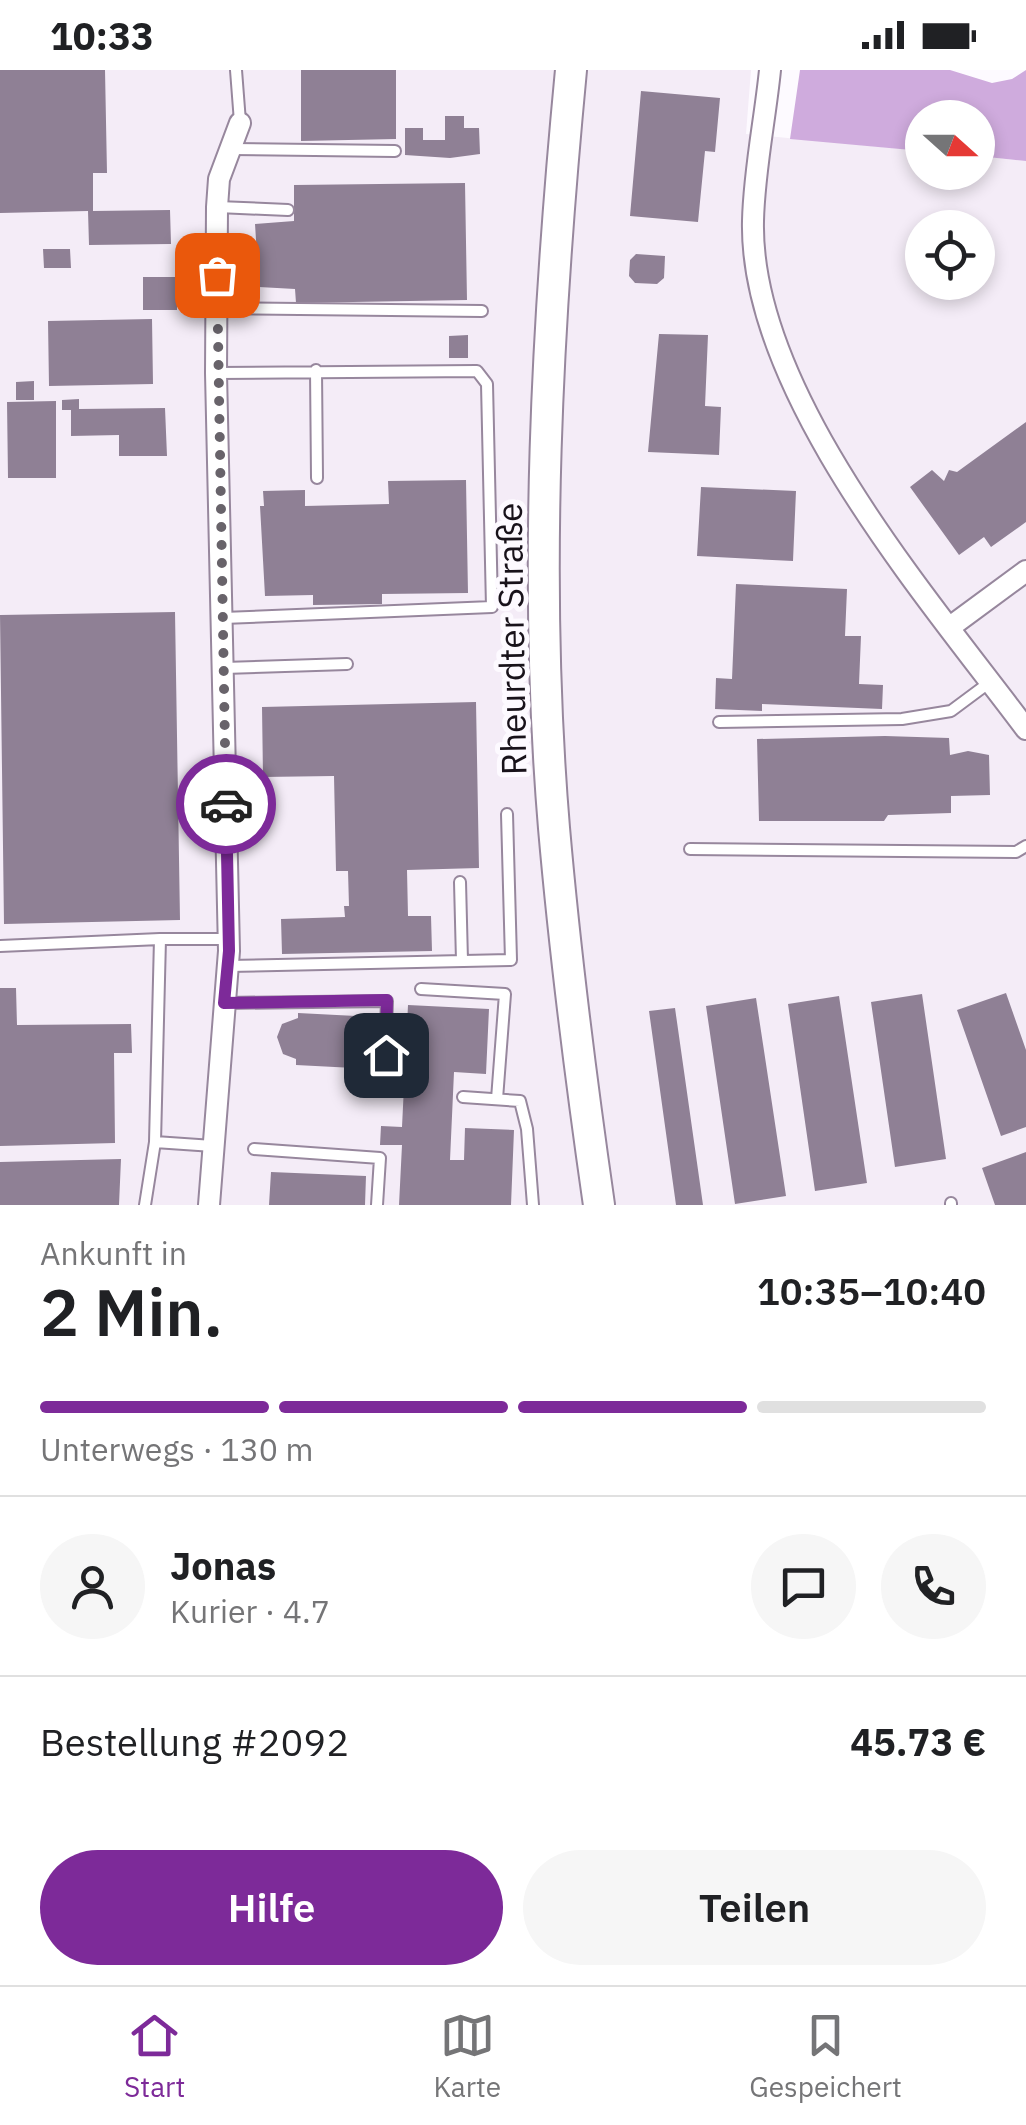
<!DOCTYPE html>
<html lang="de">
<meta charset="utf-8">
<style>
body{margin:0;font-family:"IBM Plex Sans",sans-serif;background:#f6f6f6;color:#202124;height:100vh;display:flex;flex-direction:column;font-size:38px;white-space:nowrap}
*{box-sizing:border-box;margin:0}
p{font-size:32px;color:#757577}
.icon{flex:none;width:55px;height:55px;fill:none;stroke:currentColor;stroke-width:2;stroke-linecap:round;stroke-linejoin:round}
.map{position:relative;height:1135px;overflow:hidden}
.side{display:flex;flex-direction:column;background:#fff;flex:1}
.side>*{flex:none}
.needle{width:65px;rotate:111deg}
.fabs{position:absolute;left:905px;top:30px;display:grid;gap:20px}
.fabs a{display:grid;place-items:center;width:90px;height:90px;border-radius:50%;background:#fff;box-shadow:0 5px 15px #0003;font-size:50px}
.pin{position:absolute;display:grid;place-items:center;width:85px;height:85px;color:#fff;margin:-42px;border-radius:20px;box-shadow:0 5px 15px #0006}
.courier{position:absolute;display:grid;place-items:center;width:100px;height:100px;margin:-50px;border:8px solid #7d2a99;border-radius:50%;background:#fff;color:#222;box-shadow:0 2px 12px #0007}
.summary em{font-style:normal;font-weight:600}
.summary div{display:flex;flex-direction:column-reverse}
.summary{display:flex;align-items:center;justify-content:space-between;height:170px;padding:0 40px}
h1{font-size:65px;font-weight:600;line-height:75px}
.bar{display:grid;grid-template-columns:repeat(4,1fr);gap:15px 10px;align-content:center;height:120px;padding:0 40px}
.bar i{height:12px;border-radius:8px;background:#e0e0e0}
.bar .on{background:#7d2a99}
.bar p{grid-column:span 4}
.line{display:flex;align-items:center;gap:25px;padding:0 40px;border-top:2px solid #e0e0e0}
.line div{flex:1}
.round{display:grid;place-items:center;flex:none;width:105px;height:105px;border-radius:52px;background:#f6f6f6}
.primary-button{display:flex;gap:20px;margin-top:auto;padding:20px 40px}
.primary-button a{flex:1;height:115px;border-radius:60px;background:#7d2a99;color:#fff;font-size:40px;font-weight:600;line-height:115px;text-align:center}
.primary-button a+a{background:#f6f6f6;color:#202124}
.status{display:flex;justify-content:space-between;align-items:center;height:70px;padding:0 50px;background:#fff;direction:ltr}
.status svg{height:28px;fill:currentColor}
.dock{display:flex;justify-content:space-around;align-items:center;height:140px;border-top:2px solid #e0e0e0;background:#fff;font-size:28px;color:#757577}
.dock a{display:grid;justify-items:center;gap:5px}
.dock .on{color:#7d2a99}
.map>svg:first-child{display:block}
.built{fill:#f4ecf7;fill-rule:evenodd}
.forest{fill:#cfabdd}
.building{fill:#8f8095}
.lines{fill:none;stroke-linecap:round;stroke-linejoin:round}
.lane-casing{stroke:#97879d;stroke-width:14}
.street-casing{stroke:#97879d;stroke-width:24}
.secondary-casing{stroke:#97879d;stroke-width:34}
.lane{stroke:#fff;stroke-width:10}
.street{stroke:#fff;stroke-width:20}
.secondary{stroke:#fff;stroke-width:30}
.done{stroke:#68636a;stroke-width:10;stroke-dasharray:0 18}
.route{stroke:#7d2a99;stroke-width:12}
.labels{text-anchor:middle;stroke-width:10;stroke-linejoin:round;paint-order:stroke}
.street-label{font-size:35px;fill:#18121a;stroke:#fdfaff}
</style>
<div class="status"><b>10:33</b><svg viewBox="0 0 49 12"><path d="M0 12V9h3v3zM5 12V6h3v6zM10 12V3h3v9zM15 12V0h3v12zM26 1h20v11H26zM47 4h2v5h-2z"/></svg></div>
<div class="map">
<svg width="1026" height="1135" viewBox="0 0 1026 1135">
<rect width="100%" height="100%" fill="#fdfaff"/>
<path class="built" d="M 0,0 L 751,0 L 746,64 L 922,81 L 922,102 L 978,102 L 978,86 L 1026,91 L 1026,1135 L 0,1135 ZM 922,158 L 978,158 L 978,212 L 922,212 Z"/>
<path class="forest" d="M 800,0 L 950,0 L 992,13 L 1012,9 L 1026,0 L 1026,91 L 978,86 L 978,48 L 922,48 L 922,81 L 790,69 Z"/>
<path class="building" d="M 0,0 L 105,0 L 107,103 L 93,103 L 93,141 L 170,140 L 171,174 L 89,175 L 88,141 L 0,143 Z
M 301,0 L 396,0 L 396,69 L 301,71 Z
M 641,21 L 720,28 L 715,82 L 705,81 L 698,152 L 630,146 Z
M 445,46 L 464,46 L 464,58 L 479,58 L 480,84 L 450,88 L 405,85 L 405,58 L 423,58 L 423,70 L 445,70 Z
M 465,113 L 467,230 L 296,233 L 295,219 L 259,217 L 255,154 L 294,151 L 294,115 Z
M 43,179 L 70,179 L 71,198 L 44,198 Z
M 636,184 L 665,186 L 664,208 L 657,214 L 635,213 L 629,206 L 630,190 Z
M 143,207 L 177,207 L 177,240 L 143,240 Z
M 152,249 L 153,314 L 49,316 L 48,251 Z
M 659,264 L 708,265 L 705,336 L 721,337 L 719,385 L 648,382 Z
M 468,265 L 468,288 L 449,288 L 449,266 Z
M 34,311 L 34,330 L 16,330 L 16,312 Z
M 79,329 L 79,339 L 165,338 L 167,386 L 119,386 L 119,365 L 71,366 L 71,340 L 62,340 L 62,330 Z
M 56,331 L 56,408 L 8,408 L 7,332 Z
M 1026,352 L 1026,452 L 991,477 L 984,467 L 959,485 L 910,417 L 932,400 L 944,411 L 949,400 L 957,402 Z
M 466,410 L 468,523 L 382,524 L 382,534 L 313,535 L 313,525 L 265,526 L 260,436 L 264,436 L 263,421 L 305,420 L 305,436 L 389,434 L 388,411 Z
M 701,417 L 796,421 L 793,491 L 697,486 Z
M 736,514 L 847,519 L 845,566 L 861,566 L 859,614 L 883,615 L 882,639 L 762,634 L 762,641 L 715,639 L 716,608 L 732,609 Z
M 175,542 L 180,850 L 4,854 L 0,545 Z
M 476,632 L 479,798 L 407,800 L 408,846 L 431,846 L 432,881 L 282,884 L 281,849 L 345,847 L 344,836 L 349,836 L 348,801 L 336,801 L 334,706 L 263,707 L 262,637 Z
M 885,666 L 949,668 L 950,685 L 968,681 L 989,685 L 990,725 L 951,726 L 951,743 L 888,745 L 884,751 L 759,751 L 757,669 Z
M 0,918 L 16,918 L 17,955 L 131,954 L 132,983 L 114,983 L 115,1073 L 0,1076 Z
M 1006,923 L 1026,980 L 1026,1057 L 1001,1066 L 957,940 Z
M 922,924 L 946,1089 L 895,1097 L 871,932 Z
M 839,926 L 867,1113 L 815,1121 L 788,934 Z
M 756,928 L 786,1126 L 735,1134 L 706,936 Z
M 408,935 L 489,939 L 486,1004 L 454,1002 L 450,1090 L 464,1090 L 465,1058 L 514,1060 L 511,1135 L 399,1135 L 402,1075 L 380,1075 L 381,1056 L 402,1057 Z
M 675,938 L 703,1135 L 676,1135 L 649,941 Z
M 298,943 L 356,946 L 356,952 L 370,953 L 369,984 L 355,984 L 354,998 L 296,995 L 296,989 L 283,984 L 277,967 L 282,954 L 298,948 Z
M 1026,1082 L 1026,1135 L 995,1135 L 982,1098 Z
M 121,1089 L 119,1135 L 0,1135 L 0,1092 Z
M 271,1102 L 366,1106 L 365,1135 L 269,1135 Z"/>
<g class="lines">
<g class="lane-casing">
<path id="lane" d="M 236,0 L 240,52
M 231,79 L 395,81
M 218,137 L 288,140
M 217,238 L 482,241
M 316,300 L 317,408
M 216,303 L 477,301 L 487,314 L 492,537 L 223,548
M 224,598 L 347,594
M 719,652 L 902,649 L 951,641 L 990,612
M 690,779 L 1016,782 L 1026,776
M 460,812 L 462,891
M 0,876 L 160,869
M 228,896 L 511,890 L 507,744
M 421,919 L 505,924 L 497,1029
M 225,933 L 387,931 L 385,985
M 463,1027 L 520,1031 L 527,1059 L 533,1135
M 155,1072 L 160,869 L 228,869
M 254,1079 L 380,1088 L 377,1135
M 951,1133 L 951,1135
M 145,1135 L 155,1072 L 213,1076"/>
</g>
<g class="street-casing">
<path id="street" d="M 770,0 C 765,50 754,101 753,151 C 749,322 928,528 1026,659
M 950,557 L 1026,501
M 209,1135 L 229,881 L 216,303 L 217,137 L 219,109 L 240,53"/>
</g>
<g class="secondary-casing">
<path id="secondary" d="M 571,0 C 547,251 533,507 554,758 C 565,884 581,1010 599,1135"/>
</g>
<use href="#lane" class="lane"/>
<use href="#street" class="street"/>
<use href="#secondary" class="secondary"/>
</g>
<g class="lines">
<path class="done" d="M 217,205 L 226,734"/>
<path class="route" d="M 226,734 L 229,881 L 224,933 L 387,930 L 386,985"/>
</g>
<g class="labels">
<g class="street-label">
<text transform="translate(512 569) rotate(-91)" y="12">Rheurdter Straße</text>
</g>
</g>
</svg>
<div class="fabs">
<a><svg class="needle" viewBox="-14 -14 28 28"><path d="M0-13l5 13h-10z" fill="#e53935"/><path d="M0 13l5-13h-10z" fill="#757577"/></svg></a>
<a><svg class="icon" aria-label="locate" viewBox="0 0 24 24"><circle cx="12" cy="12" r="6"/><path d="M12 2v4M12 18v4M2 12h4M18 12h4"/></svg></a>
</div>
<div class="pin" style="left:217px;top:205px;background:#ea580c"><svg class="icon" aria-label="bag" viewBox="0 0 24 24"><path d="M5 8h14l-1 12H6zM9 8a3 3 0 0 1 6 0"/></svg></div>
<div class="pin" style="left:386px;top:985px;background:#1f2937"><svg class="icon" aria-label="home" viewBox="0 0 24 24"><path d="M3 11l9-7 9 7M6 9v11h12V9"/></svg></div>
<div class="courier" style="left:226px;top:734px"><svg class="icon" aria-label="car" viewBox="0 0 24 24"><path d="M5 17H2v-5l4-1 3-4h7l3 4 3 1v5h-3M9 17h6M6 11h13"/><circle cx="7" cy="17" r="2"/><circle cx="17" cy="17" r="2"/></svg></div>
</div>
<section class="side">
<div class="summary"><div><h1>2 Min.</h1><p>Ankunft in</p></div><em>10:35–10:40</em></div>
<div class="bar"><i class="on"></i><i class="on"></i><i class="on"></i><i></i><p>Unterwegs · 130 m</p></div>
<div class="line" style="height:180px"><a class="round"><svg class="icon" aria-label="person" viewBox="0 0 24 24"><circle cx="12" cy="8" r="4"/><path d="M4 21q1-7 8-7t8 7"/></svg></a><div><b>Jonas</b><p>Kurier · 4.7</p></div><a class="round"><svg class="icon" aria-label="chat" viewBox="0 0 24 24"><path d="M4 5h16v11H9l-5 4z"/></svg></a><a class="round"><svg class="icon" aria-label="phone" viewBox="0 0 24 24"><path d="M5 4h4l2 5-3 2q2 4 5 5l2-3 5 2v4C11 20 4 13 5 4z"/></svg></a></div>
<div class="line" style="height:130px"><div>Bestellung #2092</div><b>45.73 €</b></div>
<div class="primary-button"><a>Hilfe</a><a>Teilen</a></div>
</section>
<nav class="dock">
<a class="on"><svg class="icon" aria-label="home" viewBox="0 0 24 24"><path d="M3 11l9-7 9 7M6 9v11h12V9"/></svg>Start</a>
<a><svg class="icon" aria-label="map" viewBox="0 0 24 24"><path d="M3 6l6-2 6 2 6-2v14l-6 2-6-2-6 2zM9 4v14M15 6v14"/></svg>Karte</a>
<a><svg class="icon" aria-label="saved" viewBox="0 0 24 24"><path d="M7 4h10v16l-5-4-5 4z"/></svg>Gespeichert</a>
</nav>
